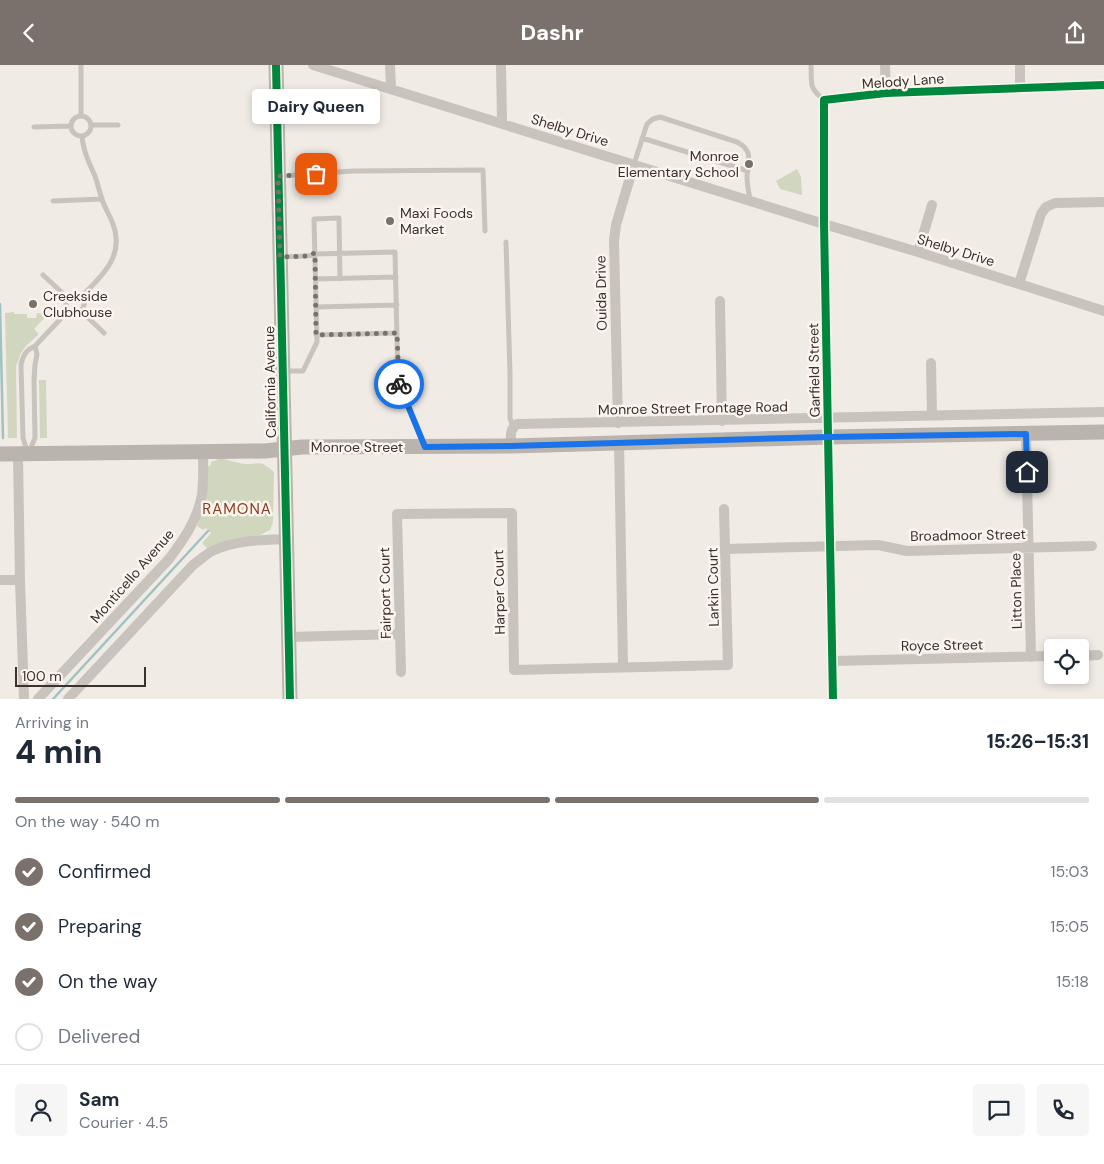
<!DOCTYPE html>
<meta charset="utf-8">
<style>
body{margin:0;font-family:"DM Sans",sans-serif;background:#f6f6f7;color:#1f2937;height:100vh;display:flex;flex-direction:column;font-size:19px;white-space:nowrap}
*{box-sizing:border-box;margin:0}
p{font-size:16px;color:#747a83}
.icon{flex:none;width:28px;height:28px;fill:none;stroke:currentColor;stroke-width:2;stroke-linecap:round;stroke-linejoin:round}
.map{position:relative;height:634px;overflow:hidden}
.details{display:flex;flex-direction:column;background:#fff;flex:1}
.details>*{flex:none}
.fabs{position:absolute;left:1044px;top:574px;display:grid;gap:10px}
.fabs a{display:grid;place-items:center;width:45px;height:45px;border-radius:5px;background:#fff;box-shadow:0 2px 8px #0003;font-size:25px}
.scale{position:absolute;left:15px;bottom:12px;width:131px;box-sizing:border-box;padding-left:5px;border:2px solid #3b302b;border-top:0;font-size:14px;line-height:18px;white-space:nowrap;color:#3b302b;-webkit-text-stroke:4px #fbf5ee;paint-order:stroke}
.pin{position:absolute;display:grid;place-items:center;width:42px;height:42px;color:#fff;margin:-21px;border-radius:10px;box-shadow:0 2px 8px #0006}
.courier{position:absolute;display:grid;place-items:center;width:50px;height:50px;margin:-25px;border:4px solid #1a73e8;border-radius:50%;background:#fff;color:#222;box-shadow:0 1px 6px #0007}
.bubble{position:absolute;height:35px;border-radius:5px;background:#fff;box-shadow:0 2px 8px #0003;font-size:16px;font-weight:800;line-height:35px;text-align:center}
.overview em{font-style:normal;font-weight:800}
.overview div{display:flex;flex-direction:column-reverse}
.overview{display:flex;align-items:center;justify-content:space-between;height:85px;padding:0 15px}
h1{font-size:32px;font-weight:800;line-height:38px}
.bar{display:grid;grid-template-columns:repeat(4,1fr);gap:8px 5px;align-content:center;height:60px;padding:0 15px}
.bar i{height:6px;border-radius:4px;background:#e0e1e3}
.bar .active{background:#7a716c}
.bar p{grid-column:span 4}
.line{display:flex;align-items:center;gap:12px;padding:0 15px;border-top:1px solid #e0e1e3}
.line div{flex:1}
.round{display:grid;place-items:center;flex:none;width:52px;height:52px;border-radius:5px;background:#f6f6f7}
ol{padding:0 15px;list-style:none}
li{display:flex;align-items:center;gap:15px;height:55px}
li p{margin-inline-start:auto}
li .icon{padding:5px;border-radius:50%;background:#7a716c;color:#fff;stroke-width:4}
li:last-child{color:#747a83}
li i{width:28px;height:28px;border:2px solid #e0e1e3;border-radius:50%}
header{display:flex;justify-content:space-between;align-items:center;height:65px;padding:0 15px;background:#7a716c;color:#fff;font-size:22px;font-weight:800}
.map>svg:first-child{display:block}
.green{fill:#d1d6bf}
.lines{fill:none;stroke-linecap:round;stroke-linejoin:round}
.stream{stroke:#a1c2c1;stroke-width:2.5}
.lane{stroke:#c9c3be;stroke-width:5}
.street{stroke:#c9c3be;stroke-width:10}
.secondary{stroke:#bab3ae;stroke-width:15}
.cycleway-casing{stroke:#fbf5ee;stroke-width:11}
.cycleway{stroke:#00873e;stroke-width:8}
.done{stroke:#7a716c;stroke-width:5;stroke-dasharray:0 9}
.route{stroke:#1a73e8;stroke-width:6}
.poi-dot{fill:#7a716c;stroke:#fbf5ee;stroke-width:2}
.labels{text-anchor:middle;stroke-width:5;stroke-linejoin:round;paint-order:stroke}
.street-label{font-size:14px;fill:#3b302b;stroke:#fbf5ee}
.poi-label{font-size:14px;fill:#3b302b;stroke:#fbf5ee;text-anchor:start}
.neighbourhood-label{font-size:15px;letter-spacing:1px;fill:#8c3b22;stroke:#fbf5ee}
</style>
<header><svg class="icon" aria-label="back" viewBox="0 0 24 24"><path d="M15 5l-7 7 7 7"/></svg>Dashr<svg class="icon" aria-label="share" viewBox="0 0 24 24"><path d="M12 15V3M7 8l5-5 5 5M5 13v7h14v-7"/></svg></header>
<div class="map">
<svg width="1104" height="634" viewBox="0 0 1104 634">
<rect width="100%" height="100%" fill="#f0ebe5"/>
<path class="green" d="M 797,104 L 801,112 L 802,130 L 780,124 L 776,116 Z
M 14,247 L 14,249 L 27,249 L 27,253 L 36,253 L 37,248 L 48,249 L 34,264 L 38,268 L 38,270 L 26,281 L 21,288 L 16,301 L 17,373 L 8,373 L 5,248 Z
M 39,315 L 46,315 L 47,373 L 40,373 Z
M 221,393 C 229,395 237,398 245,399 C 260,399 260,395 274,407 L 273,457 L 270,465 L 260,470 L 233,474 L 208,484 L 202,478 L 211,468 L 206,463 L 203,465 L 197,461 L 204,440 L 207,402 L 211,400 L 211,397 Z"/>
<g class="lines">
<path class="stream" d="M 0,239 L 3,373
M 53,634 L 208,466"/>
<path class="lane" d="M 811,0 C 812,19 808,22 824,35
M 81,50 L 81,0
M71 61a10 10 0 1 1 20 0a10 10 0 1 1-20 0Z
M 91,60 L 118,60
M 34,62 L 71,61
M 642,73 L 748,106
M 634,99 L 647,59 L 653,54 L 660,52 L 737,77 C 754,86 748,96 747,112 C 747,119 749,128 750,135
M 281,111 L 353,106 L 483,105 L 485,166
M 53,136 L 102,134
M 506,177 L 510,308 L 510,353 L 513,362
M 282,192 L 307,191 L 315,189 L 395,187 L 398,318 L 424,379
M 43,210 L 68,233
M 315,214 L 396,212
M66 239a9 9 0 1 1 18 0a9 9 0 1 1-18 0Z
M 81,232 C 102,211 125,191 113,159 C 110,151 106,145 103,137 C 100,129 98,120 95,111 C 89,98 83,85 82,71
M 316,242 L 397,240
M 81,246 L 104,268
M 316,270 L 397,268
M 35,281 L 37,289 L 35,300 L 34,315 L 35,373 L 28,389 L 23,373 L 21,300 C 23,290 26,285 35,281 Z
M 35,281 L 68,246
M 286,306 L 303,306 L 317,277 L 314,154 L 339,153 L 340,214"/>
<path class="street" d="M 313,0 L 824,159 L 918,187 L 1104,246
M 390,0 L 391,23
M 501,0 L 502,58
M 885,0 L 886,28
M 1020,23 L 1020,0
M 918,187 L 932,140
M 1019,219 L 1041,149 L 1046,142 L 1055,138 L 1104,137
M 720,236 L 722,356
M 931,298 L 932,350
M 618,358 L 614,175 L 616,160 L 634,99
M 1026,369 L 1031,592
M 619,377 L 623,602
M 511,381 C 511,373 509,364 517,359 L 1104,347
M 18,389 L 20,515 L 24,634
M 726,484 L 878,480 L 907,486 L 1092,481
M 0,515 L 20,515
M 289,572 L 399,569
M 1080,591 L 1098,590
M 832,596 L 1052,591
M 401,607 L 397,449 L 512,448 L 514,605 L 728,600 L 724,444
M 38,634 L 169,494 C 184,474 198,454 202,429 C 204,415 203,400 203,386
M 68,634 L 193,500 C 199,496 205,490 212,486 C 236,475 261,475 287,474
M 833,634 L 824,159 L 824,35 L 886,28 L 1104,20"/>
<path class="secondary" d="M 276,0 L 290,634
M 0,389 L 265,386 L 302,382 L 511,381 L 828,372 L 1104,367"/>
<g class="cycleway-casing">
<path id="cycleway" d="M 276,0 L 290,634
M 833,634 L 824,159 L 824,35 L 886,28 L 1104,20"/>
</g>
<use href="#cycleway" class="cycleway"/>
</g>
<g class="lines">
<path class="done" d="M 316,109 L 278,111 L 280,192 L 307,191 L 315,188 L 316,270 L 397,268 L 399,319"/>
<path class="route" d="M 399,319 L 425,382 L 511,381 L 828,372 L 1026,369 L 1027,407"/>
</g>
<g class="poi-dot">
<circle cx="749" cy="99" r="5"/>
<circle cx="390" cy="156" r="5"/>
<circle cx="33" cy="239" r="5"/>
</g>
<g class="labels">
<g class="street-label">
<text transform="translate(903 16) rotate(-4)" y="5">Melody Lane</text>
<text transform="translate(570 65) rotate(17)" y="5">Shelby Drive</text>
<text transform="translate(956 185) rotate(17)" y="5">Shelby Drive</text>
<text transform="translate(601 228) rotate(-91)" y="5">Ouida Drive</text>
<text transform="translate(814 305) rotate(-91)" y="5">Garfield Street</text>
<text transform="translate(270 317) rotate(-91)" y="5">California Avenue</text>
<text transform="translate(693 343) rotate(-1)" y="5">Monroe Street Frontage Road</text>
<text x="357" y="387">Monroe Street</text>
<text transform="translate(968 470) rotate(-1)" y="5">Broadmoor Street</text>
<text transform="translate(132 511) rotate(-49)" y="5">Monticello Avenue</text>
<text transform="translate(713 522) rotate(-91)" y="5">Larkin Court</text>
<text transform="translate(1016 526) rotate(-91)" y="5">Litton Place</text>
<text transform="translate(499 527) rotate(-91)" y="5">Harper Court</text>
<text transform="translate(385 528) rotate(-91)" y="5">Fairport Court</text>
<text transform="translate(942 580) rotate(-1)" y="5">Royce Street</text>
</g>
<g class="poi-label">
<text x="739" y="96" text-anchor="end">Monroe<tspan x="739" dy="16">Elementary School</tspan></text>
<text x="400" y="153">Maxi Foods<tspan x="400" dy="16">Market</tspan></text>
<text x="43" y="236">Creekside<tspan x="43" dy="16">Clubhouse</tspan></text>
</g>
<g class="neighbourhood-label">
<text x="237" y="449">RAMONA</text>
</g>
</g>
</svg>
<div class="fabs">
<a><svg class="icon" aria-label="locate" viewBox="0 0 24 24"><circle cx="12" cy="12" r="6"/><path d="M12 2v4M12 18v4M2 12h4M18 12h4"/></svg></a>
</div>
<div class="scale">100 m</div>
<div class="pin" style="left:316px;top:109px;background:#ea580c"><svg class="icon" aria-label="bag" viewBox="0 0 24 24"><path d="M5 8h14l-1 12H6zM9 8a3 3 0 0 1 6 0"/></svg></div>
<div class="pin" style="left:1027px;top:407px;background:#1f2937"><svg class="icon" aria-label="home" viewBox="0 0 24 24"><path d="M3 11l9-7 9 7M6 9v11h12V9"/></svg></div>
<div class="courier" style="left:399px;top:319px"><svg class="icon" aria-label="bike" viewBox="0 0 24 24"><circle cx="6" cy="16" r="4"/><circle cx="18" cy="16" r="4"/><path d="M6 16l4-8h5l3 8M10 8l3 8H6M13 5h3"/></svg></div>
<div class="bubble" style="left:252px;top:24px;width:128px">Dairy Queen</div>
</div>
<section class="details">
<div class="overview"><div><h1>4 min</h1><p>Arriving in</p></div><em>15:26–15:31</em></div>
<div class="bar"><i class="active"></i><i class="active"></i><i class="active"></i><i></i><p>On the way · 540 m</p></div>
<ol>
<li><svg class="icon" aria-label="check" viewBox="0 0 24 24"><path d="M5 12l5 5 9-10"/></svg>Confirmed<p>15:03</p></li>
<li><svg class="icon" aria-label="check" viewBox="0 0 24 24"><path d="M5 12l5 5 9-10"/></svg>Preparing<p>15:05</p></li>
<li><svg class="icon" aria-label="check" viewBox="0 0 24 24"><path d="M5 12l5 5 9-10"/></svg>On the way<p>15:18</p></li>
<li><i></i>Delivered</li>
</ol>
<div class="line" style="height:90px"><a class="round"><svg class="icon" aria-label="person" viewBox="0 0 24 24"><circle cx="12" cy="8" r="4"/><path d="M4 21q1-7 8-7t8 7"/></svg></a><div><b>Sam</b><p>Courier · 4.5</p></div><a class="round"><svg class="icon" aria-label="chat" viewBox="0 0 24 24"><path d="M4 5h16v11H9l-5 4z"/></svg></a><a class="round"><svg class="icon" aria-label="phone" viewBox="0 0 24 24"><path d="M5 4h4l2 5-3 2q2 4 5 5l2-3 5 2v4C11 20 4 13 5 4z"/></svg></a></div>
</section>
